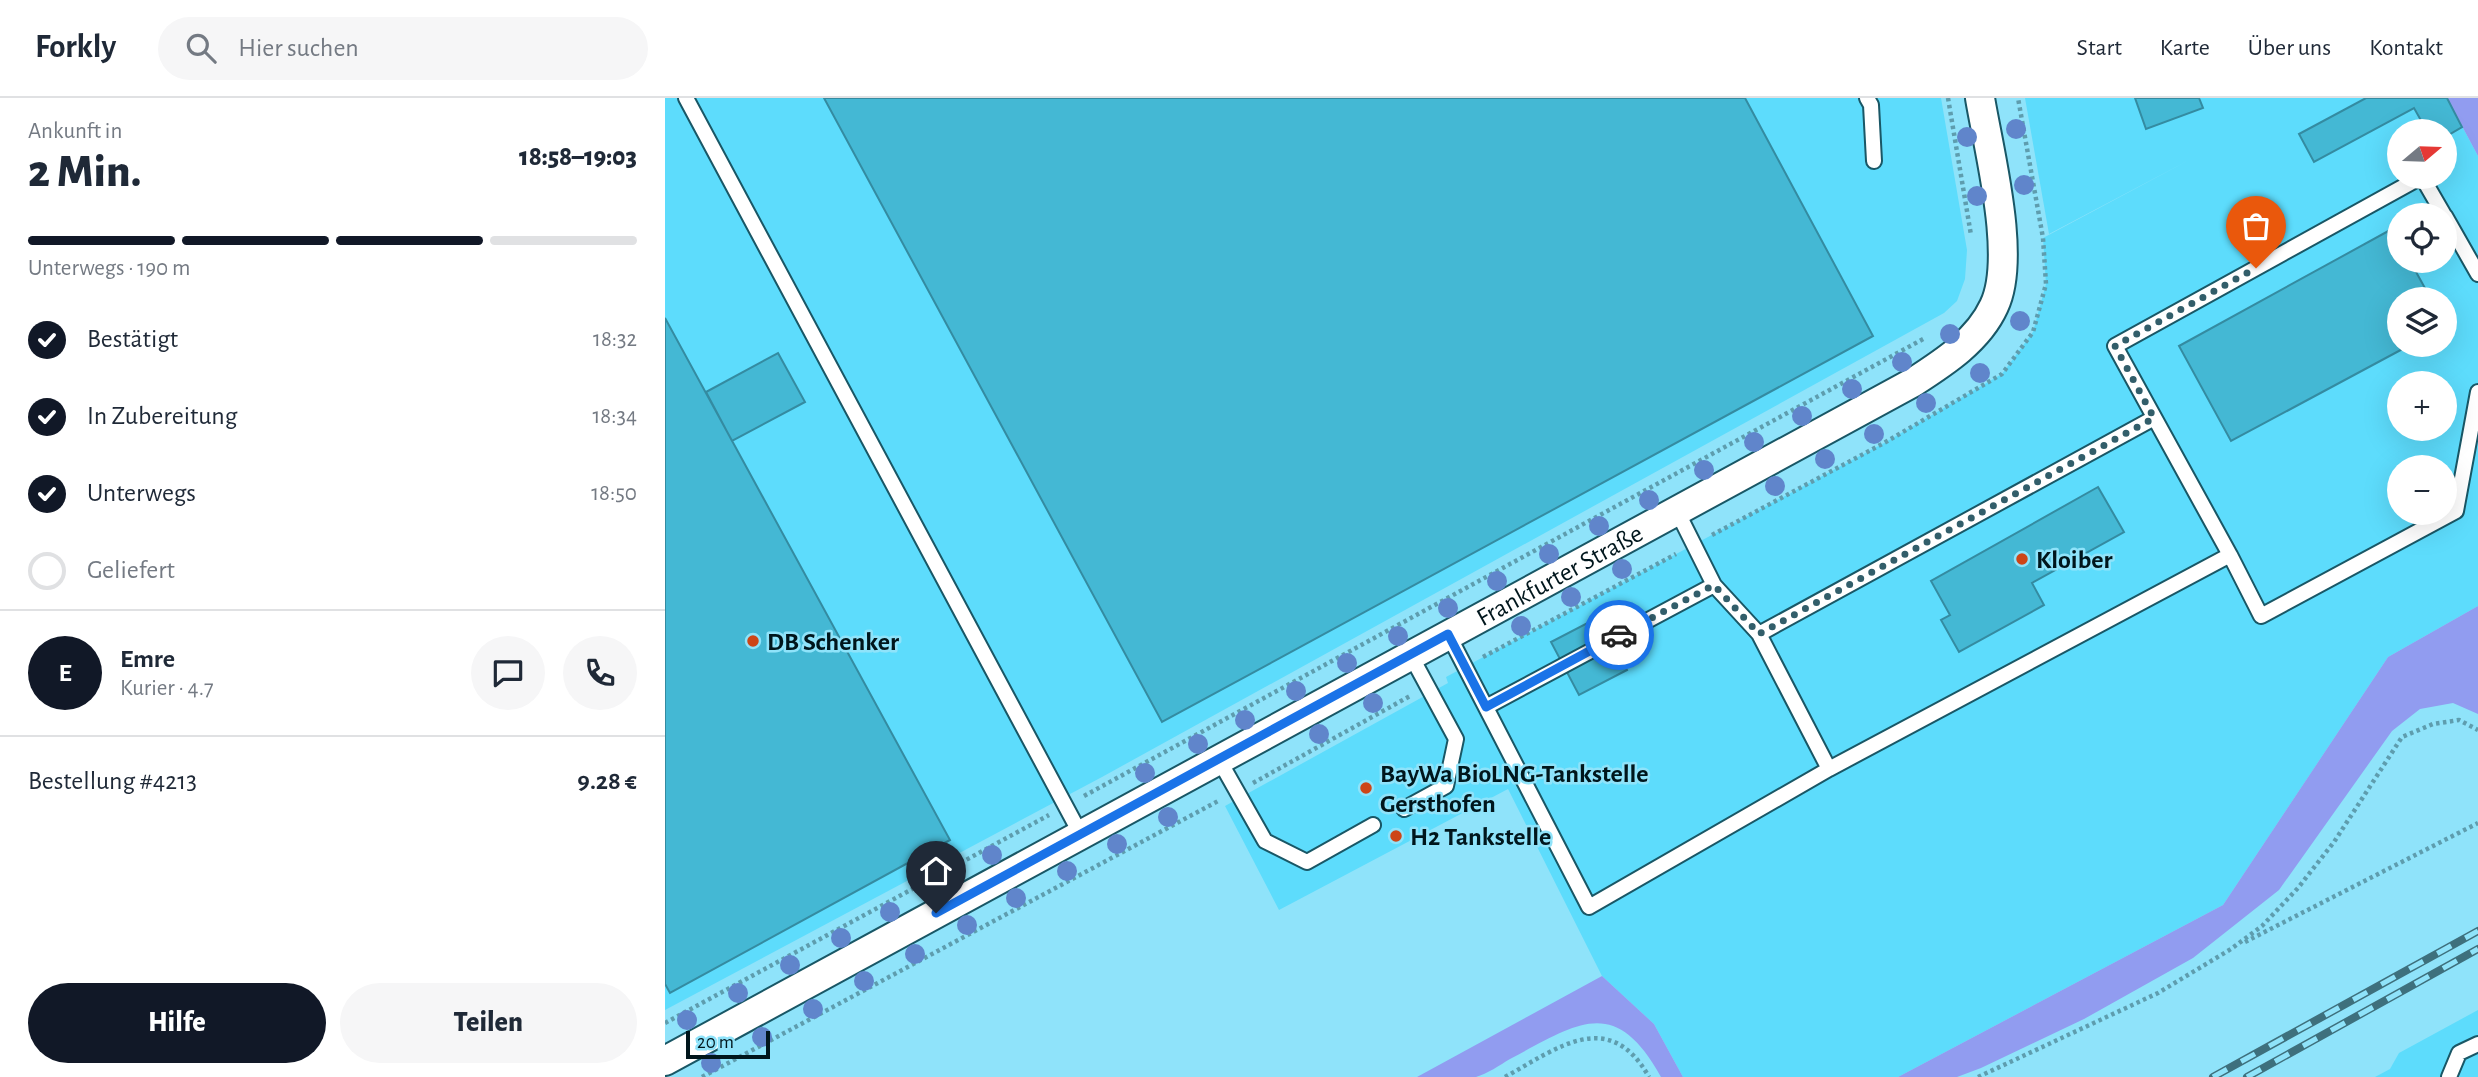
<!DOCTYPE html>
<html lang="de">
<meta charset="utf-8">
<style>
body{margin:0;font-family:"Alegreya Sans",sans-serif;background:#f6f6f7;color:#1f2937;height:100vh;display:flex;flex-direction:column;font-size:26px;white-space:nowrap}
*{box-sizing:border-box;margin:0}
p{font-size:23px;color:#747a83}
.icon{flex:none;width:38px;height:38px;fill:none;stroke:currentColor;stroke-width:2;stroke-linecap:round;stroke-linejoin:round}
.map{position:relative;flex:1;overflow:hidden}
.drawer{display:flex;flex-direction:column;background:#fff;width:665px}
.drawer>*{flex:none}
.needle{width:46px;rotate:71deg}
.tools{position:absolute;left:1722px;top:21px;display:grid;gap:14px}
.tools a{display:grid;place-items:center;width:70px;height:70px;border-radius:50%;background:#fff;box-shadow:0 7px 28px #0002;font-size:35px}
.scale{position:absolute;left:21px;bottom:18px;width:84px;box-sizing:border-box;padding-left:7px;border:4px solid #00161c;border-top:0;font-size:19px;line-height:24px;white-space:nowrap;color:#00161c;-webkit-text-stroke:5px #8fe3fa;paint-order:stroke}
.pin{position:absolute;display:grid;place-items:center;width:60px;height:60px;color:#fff;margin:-72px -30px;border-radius:50% 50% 50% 0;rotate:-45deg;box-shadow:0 0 7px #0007}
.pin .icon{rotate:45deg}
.courier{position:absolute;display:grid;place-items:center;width:70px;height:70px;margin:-35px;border:5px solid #1a73e8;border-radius:50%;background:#fff;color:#222;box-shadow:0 2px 9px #0007}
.head em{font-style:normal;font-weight:800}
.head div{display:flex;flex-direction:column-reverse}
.head{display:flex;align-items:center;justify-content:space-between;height:119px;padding:0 28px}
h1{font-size:46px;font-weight:800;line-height:52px}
.bar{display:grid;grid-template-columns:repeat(4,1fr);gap:10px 7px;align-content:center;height:84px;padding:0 28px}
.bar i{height:9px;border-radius:5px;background:#e0e1e3}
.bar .current{background:#111827}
.bar p{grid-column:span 4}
.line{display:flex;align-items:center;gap:18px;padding:0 28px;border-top:2px solid #e0e1e3}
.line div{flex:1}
.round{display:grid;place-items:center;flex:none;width:74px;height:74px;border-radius:37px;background:#f6f6f7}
ol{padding:0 28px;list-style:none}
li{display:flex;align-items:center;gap:21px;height:77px}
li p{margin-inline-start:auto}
li .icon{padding:7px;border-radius:50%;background:#111827;color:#fff;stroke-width:4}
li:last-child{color:#747a83}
li i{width:38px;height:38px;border:4px solid #e0e1e3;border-radius:50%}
.button{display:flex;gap:14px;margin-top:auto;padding:14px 28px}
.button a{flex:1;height:80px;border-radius:42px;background:#111827;color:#fff;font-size:28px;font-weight:800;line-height:80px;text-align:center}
.button a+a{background:#f6f6f7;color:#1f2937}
header{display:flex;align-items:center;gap:42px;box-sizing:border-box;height:98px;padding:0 35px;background:#fff;border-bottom:2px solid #e0e1e3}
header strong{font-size:33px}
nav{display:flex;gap:38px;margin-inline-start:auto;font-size:24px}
.search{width:490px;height:63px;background:#f6f6f7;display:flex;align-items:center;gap:18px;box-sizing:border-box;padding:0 24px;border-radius:38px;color:#747a83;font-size:26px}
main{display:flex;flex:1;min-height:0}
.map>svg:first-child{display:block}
.built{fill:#5ddcfc;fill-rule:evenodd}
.green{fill:#919cf0}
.building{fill:#44b8d4;stroke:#348ba1;stroke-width:2}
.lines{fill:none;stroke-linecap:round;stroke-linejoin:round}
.service-casing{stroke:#195766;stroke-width:18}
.minor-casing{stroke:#195766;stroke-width:32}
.path{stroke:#5e9dae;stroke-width:4.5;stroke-dasharray:3.5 3.5;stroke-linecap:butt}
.service{stroke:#fff;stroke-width:14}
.minor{stroke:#fff;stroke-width:28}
.rail-casing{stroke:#3e707d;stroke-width:8}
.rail{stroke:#8fe3fa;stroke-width:5;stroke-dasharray:16;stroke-linecap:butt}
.tree{fill:#6085cb}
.done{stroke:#325e6a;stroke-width:7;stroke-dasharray:0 12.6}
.route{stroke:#1a73e8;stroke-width:9}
.poi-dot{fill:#cd4517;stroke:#8fe3fa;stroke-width:2.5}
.labels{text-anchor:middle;stroke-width:5;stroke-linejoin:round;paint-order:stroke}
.poi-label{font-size:26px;font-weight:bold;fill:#00161c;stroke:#8fe3fa;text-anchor:start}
.street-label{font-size:26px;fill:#00161c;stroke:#8fe3fa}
</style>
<header>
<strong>Forkly</strong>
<div class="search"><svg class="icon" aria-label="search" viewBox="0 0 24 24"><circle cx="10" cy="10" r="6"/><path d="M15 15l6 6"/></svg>Hier suchen</div>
<nav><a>Start</a><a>Karte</a><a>Über uns</a><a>Kontakt</a></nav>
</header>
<main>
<section class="drawer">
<div class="head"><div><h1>2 Min.</h1><p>Ankunft in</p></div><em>18:58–19:03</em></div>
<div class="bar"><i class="current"></i><i class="current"></i><i class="current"></i><i></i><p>Unterwegs · 190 m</p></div>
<ol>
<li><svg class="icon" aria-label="check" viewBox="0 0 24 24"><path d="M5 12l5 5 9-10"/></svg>Bestätigt<p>18:32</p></li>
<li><svg class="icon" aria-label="check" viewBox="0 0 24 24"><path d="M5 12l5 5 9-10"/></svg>In Zubereitung<p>18:34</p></li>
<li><svg class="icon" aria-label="check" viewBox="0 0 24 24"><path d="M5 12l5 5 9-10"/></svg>Unterwegs<p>18:50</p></li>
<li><i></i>Geliefert</li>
</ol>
<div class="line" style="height:126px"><b class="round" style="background:#111827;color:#fff">E</b><div><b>Emre</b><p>Kurier · 4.7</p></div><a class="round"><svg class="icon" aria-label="chat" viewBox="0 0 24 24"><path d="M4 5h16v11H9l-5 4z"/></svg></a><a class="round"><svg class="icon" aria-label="phone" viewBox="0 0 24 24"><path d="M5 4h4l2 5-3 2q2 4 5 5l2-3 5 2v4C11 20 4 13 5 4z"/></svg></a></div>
<div class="line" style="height:91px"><div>Bestellung #4213</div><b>9.28 €</b></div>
<div class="button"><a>Hilfe</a><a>Teilen</a></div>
</section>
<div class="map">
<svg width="1813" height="979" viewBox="0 0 1813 979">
<rect width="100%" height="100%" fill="#8fe3fa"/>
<path class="built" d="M 0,0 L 1276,0 L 1302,152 L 1300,181 L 1292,203 L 1279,215 L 437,679 L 0,912 Z
M 1360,0 L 1782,0 L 1813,58 L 1813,508 L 1723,559 L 1558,807 L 1233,979 L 1018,979 L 989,926 L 937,878 L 843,691 L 614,812 L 560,708 L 783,585 L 781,579 L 1219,345 L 1337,276 L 1368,234 L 1381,186 L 1378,140 L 1526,61 L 1384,136 ZM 1734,33 L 1780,33 L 1780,79 L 1734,79 ZM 1734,117 L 1780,117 L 1780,163 L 1734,163 ZM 1734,201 L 1780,201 L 1780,247 L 1734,247 ZM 1734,285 L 1780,285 L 1780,331 L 1734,331 ZM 1734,369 L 1780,369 L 1780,415 L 1734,415 Z
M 1813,912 L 1813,979 L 1710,979 L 1725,971 L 1734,955 Z"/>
<path class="green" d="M 1782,0 L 1813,0 L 1813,58 Z
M 1813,508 L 1813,616 L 1788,605 L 1755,611 L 1727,633 L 1614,792 L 1528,860 L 1419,921 L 1316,970 L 1292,979 L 1233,979 L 1558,807 L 1723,559 Z
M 937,878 L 989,926 L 1018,979 L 996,979 C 950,896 913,925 845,961 C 835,967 822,976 811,979 C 794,979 770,979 752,979 Z"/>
<path class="building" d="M 159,0 L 1080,0 L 1208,238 L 497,624 Z
M 1470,0 L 1534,0 L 1538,10 L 1481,31 Z
M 1701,0 L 1782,0 L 1797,29 L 1780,39 L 1780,33 L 1762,33 L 1749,10 L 1649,64 L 1634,36 Z
M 1727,131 L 1734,145 L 1734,163 L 1745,163 L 1766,201 L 1734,201 L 1734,247 L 1745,247 L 1566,343 L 1514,248 Z
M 0,220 L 285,742 L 5,895 L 0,886 Z
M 113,255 L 140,304 L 67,343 L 41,294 Z
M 1433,389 L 1459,434 L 1367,485 L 1379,507 L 1294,554 L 1276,522 L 1285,517 L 1266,483 Z
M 934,519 L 962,572 L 914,597 L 886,544 Z"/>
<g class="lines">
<g class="service-casing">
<path id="service" d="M 21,0 L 415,735
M 1202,0 L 1206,7 L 1209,63
M 1757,79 L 1779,117
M 1780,118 L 1813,176
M 1011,411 L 1049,487 L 1094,536 L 1164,671
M 1565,457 L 1450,248 L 1756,79
M 783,536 L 924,809 L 1164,671 L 1565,457 L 1596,518 L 1791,413 L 1813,294
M 1094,536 L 1489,320
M 821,609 L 1049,487
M 553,660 L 600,743 L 642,764 L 708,727
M 739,711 L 781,688 L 791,641 L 745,556
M 1784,979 L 1794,955 L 1813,946"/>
</g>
<g class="minor-casing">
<g id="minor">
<path id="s1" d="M 0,963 L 1247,285 C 1278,265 1313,243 1329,208 C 1352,160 1324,54 1315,0"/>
</g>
</g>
<path class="path" d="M 1283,0 L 1306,137
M 1047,437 L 1219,345 L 1337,276 L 1368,234 L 1381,186 L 1378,140 L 1353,0
M 818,559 L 1011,456
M 588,685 L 745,598
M 419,698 L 1260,240
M 1580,844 L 1813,725
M 0,925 L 384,717
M 37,979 L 555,702
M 840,979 C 891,951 944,908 984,979
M 1313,979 L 1493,895 L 1566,851 L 1597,828 L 1633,790 L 1669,744 L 1737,639 L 1768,626 L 1794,622 L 1813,632"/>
<use href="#service" class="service"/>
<use href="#minor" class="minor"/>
<g class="rail-casing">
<path id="rail" d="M 1548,979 L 1813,833
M 1582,979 L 1813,851"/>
</g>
<use href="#rail" class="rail"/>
</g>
<g class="tree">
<circle cx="1351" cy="31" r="10"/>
<circle cx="1302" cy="39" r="10"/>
<circle cx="1359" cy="87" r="10"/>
<circle cx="1312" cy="98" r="10"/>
<circle cx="1355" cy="223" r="10"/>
<circle cx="1285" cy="236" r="10"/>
<circle cx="1237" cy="264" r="10"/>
<circle cx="1315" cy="275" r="10"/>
<circle cx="1187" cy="291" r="10"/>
<circle cx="1261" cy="305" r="10"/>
<circle cx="1137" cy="318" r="10"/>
<circle cx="1209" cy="336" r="10"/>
<circle cx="1089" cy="344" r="10"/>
<circle cx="1160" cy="361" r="10"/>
<circle cx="1039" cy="372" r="10"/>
<circle cx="1110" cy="388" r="10"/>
<circle cx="984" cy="402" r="10"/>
<circle cx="934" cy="428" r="10"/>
<circle cx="884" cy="456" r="10"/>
<circle cx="957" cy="471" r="10"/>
<circle cx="832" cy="483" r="10"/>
<circle cx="906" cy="499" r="10"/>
<circle cx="783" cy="510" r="10"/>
<circle cx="856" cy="528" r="10"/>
<circle cx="733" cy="538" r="10"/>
<circle cx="682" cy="565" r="10"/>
<circle cx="631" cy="593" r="10"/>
<circle cx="708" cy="605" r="10"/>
<circle cx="580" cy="622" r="10"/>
<circle cx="654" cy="636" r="10"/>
<circle cx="533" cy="646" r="10"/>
<circle cx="480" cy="675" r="10"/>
<circle cx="503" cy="719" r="10"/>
<circle cx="452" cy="746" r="10"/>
<circle cx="327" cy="757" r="10"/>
<circle cx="402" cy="773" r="10"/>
<circle cx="278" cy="784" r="10"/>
<circle cx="351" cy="800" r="10"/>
<circle cx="225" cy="814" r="10"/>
<circle cx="302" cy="827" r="10"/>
<circle cx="176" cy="840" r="10"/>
<circle cx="250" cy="856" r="10"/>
<circle cx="125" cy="867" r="10"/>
<circle cx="199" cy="883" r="10"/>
<circle cx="73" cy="895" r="10"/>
<circle cx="148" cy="911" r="10"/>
<circle cx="22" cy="922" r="10"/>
<circle cx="97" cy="939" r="10"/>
<circle cx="46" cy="965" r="10"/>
</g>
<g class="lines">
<path class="done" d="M 954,537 L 1049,487 L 1094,536 L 1489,320 L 1450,248 L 1591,170"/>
<path class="route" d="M 271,815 L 783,536 L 821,609 L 954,537"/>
</g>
<g class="poi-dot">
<circle cx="1357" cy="461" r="7"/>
<circle cx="88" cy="543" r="7"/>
<circle cx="701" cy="690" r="7"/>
<circle cx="731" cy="738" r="7"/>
</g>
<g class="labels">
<g class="poi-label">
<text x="1371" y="470">Kloiber</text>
<text x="102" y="552">DB Schenker</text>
<text x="715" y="684">BayWa BioLNG-Tankstelle<tspan x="715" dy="30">Gersthofen</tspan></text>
<text x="745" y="747">H2 Tankstelle</text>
</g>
<g class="street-label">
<text dy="9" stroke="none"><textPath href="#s1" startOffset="1018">Frankfurter Straße</textPath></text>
</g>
</g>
</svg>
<div class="tools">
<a><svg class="needle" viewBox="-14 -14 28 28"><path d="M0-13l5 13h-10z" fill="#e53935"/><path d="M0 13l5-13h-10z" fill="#747a83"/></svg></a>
<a><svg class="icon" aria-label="locate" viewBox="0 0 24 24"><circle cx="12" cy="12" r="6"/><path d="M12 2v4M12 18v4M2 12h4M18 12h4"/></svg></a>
<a><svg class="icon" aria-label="layers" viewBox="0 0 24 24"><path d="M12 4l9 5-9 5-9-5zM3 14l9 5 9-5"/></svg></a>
<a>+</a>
<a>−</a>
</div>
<div class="scale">20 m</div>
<div class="pin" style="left:1591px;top:170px;background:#ea580c"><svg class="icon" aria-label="bag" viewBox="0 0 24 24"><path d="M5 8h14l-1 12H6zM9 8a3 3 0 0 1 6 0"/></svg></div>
<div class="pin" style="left:271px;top:815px;background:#1f2937"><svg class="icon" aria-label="home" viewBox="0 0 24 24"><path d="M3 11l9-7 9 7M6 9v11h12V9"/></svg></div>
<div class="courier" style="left:954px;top:537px"><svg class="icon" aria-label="car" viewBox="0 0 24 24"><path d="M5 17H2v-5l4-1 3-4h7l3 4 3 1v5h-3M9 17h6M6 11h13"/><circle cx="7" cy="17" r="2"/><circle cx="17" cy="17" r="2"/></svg></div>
</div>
</main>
